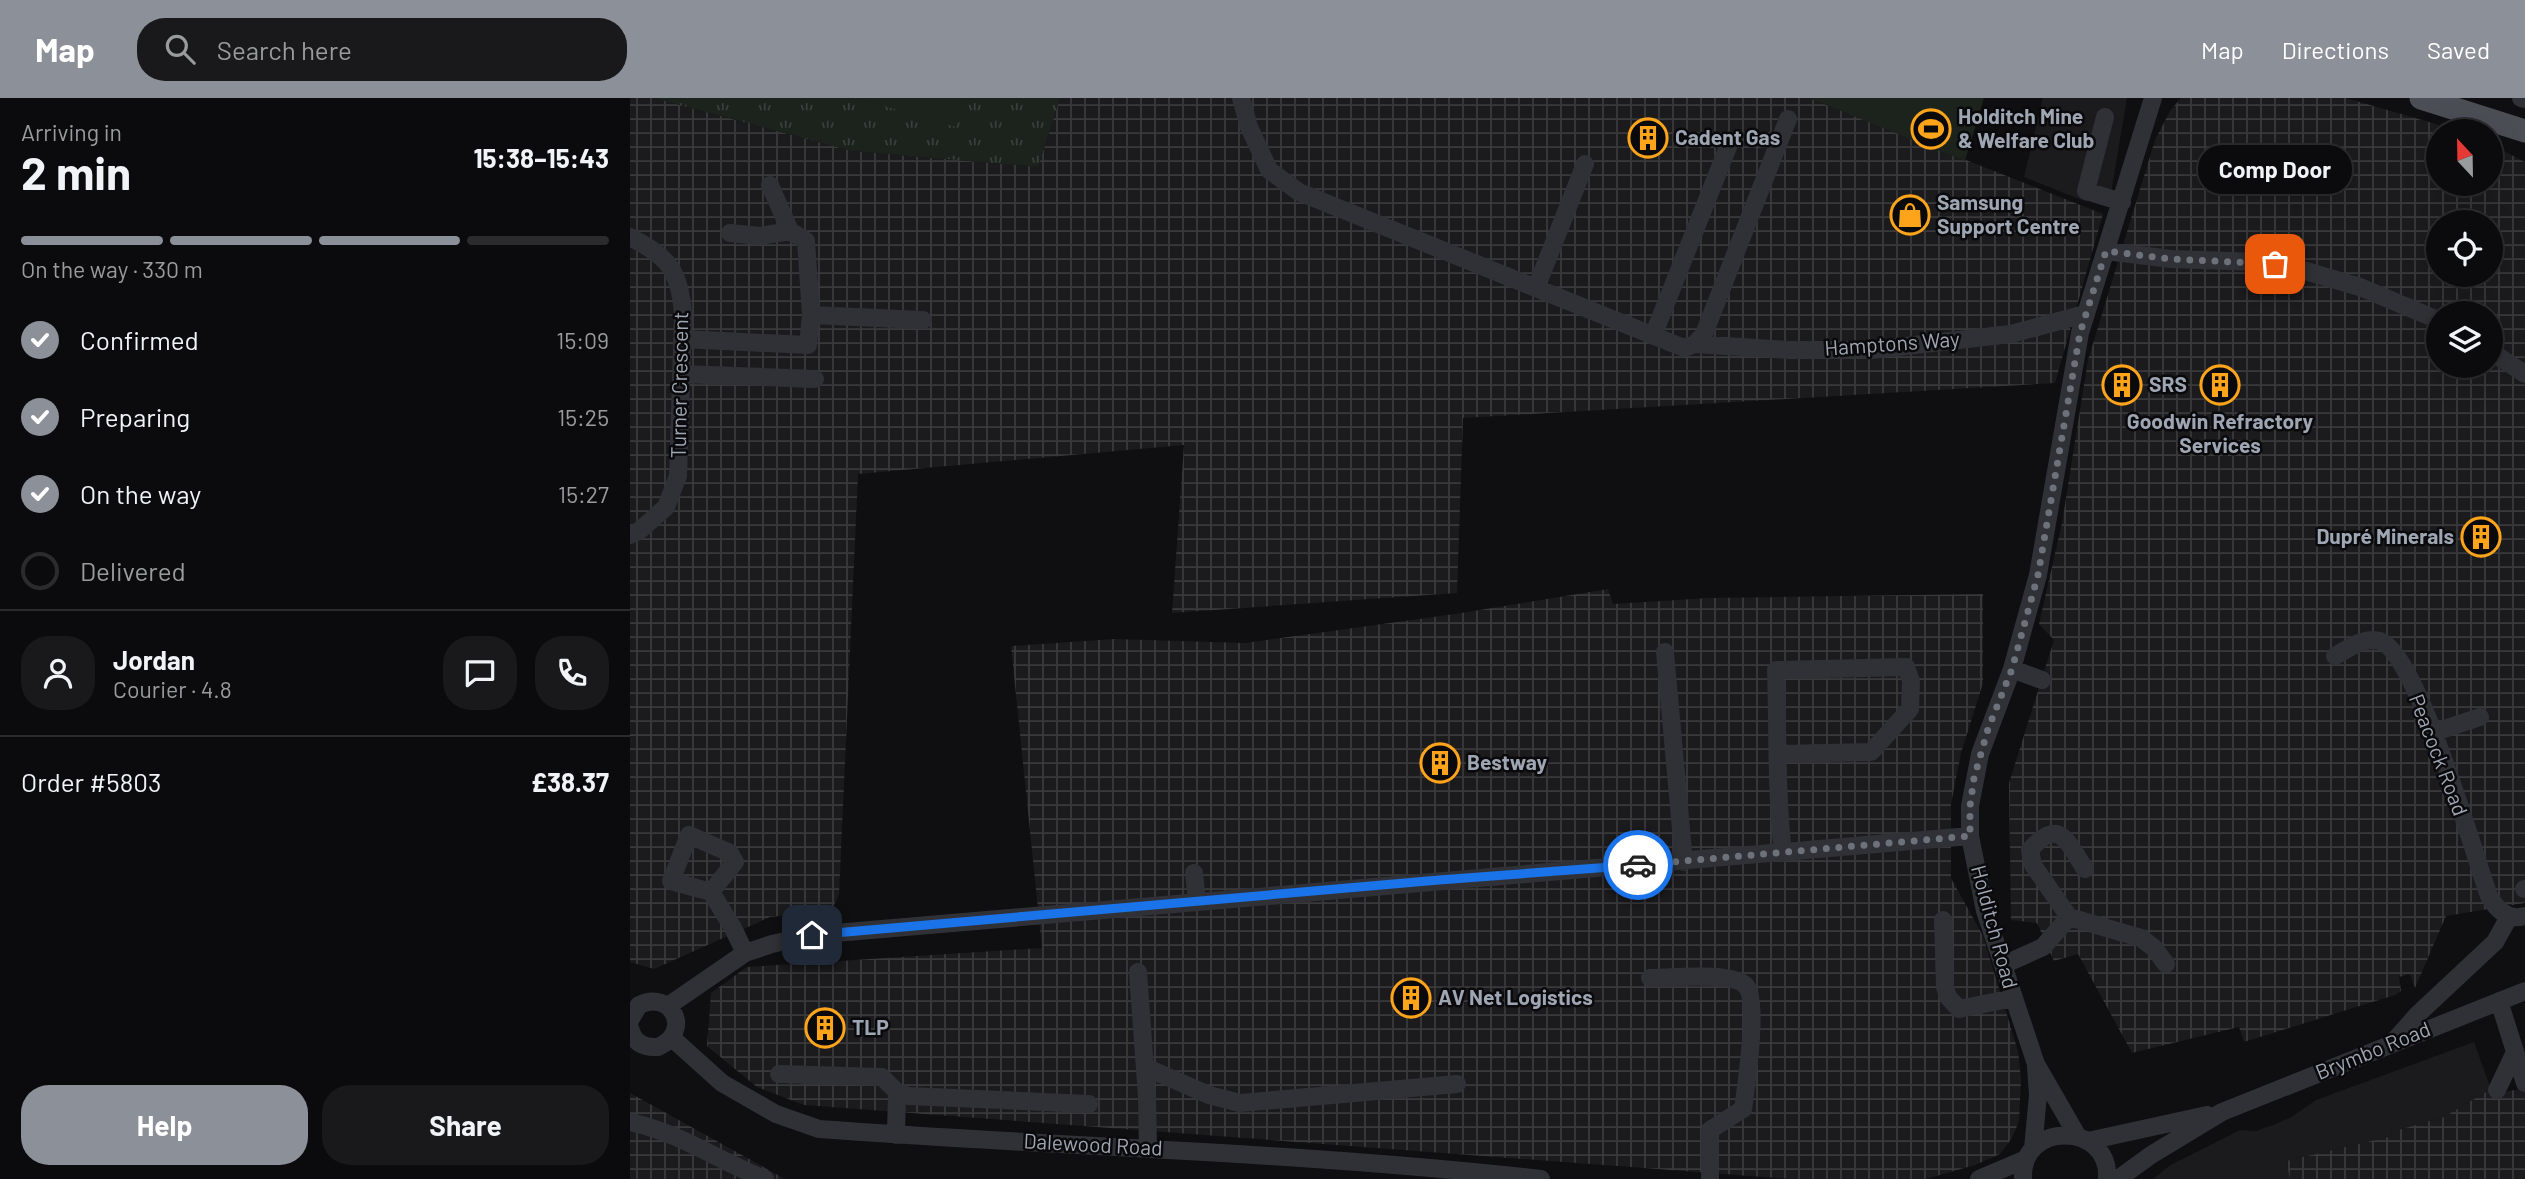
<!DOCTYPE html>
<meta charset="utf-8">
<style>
body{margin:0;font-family:Barlow,sans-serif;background:#19191b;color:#f1f3f6;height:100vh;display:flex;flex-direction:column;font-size:26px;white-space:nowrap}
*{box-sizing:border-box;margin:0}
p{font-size:23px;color:#9a9b9d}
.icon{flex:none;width:38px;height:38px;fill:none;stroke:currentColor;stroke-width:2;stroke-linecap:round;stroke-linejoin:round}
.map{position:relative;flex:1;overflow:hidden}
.panel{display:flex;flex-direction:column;background:#0b0b0d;width:630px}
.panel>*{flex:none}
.needle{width:46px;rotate:338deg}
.controls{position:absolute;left:1796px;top:21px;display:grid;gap:14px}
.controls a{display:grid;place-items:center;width:77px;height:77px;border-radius:50%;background:#0b0b0d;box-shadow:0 7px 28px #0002,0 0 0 2px #2b2b2e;font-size:35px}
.pin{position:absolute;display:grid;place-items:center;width:60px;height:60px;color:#fff;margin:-30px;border-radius:14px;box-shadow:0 4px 10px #0006}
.courier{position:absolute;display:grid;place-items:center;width:70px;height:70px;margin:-35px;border:5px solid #1a73e8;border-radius:50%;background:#fff;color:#222;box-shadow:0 2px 9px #0007}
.bubble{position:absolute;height:49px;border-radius:24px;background:#0b0b0d;box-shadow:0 7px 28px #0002,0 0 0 2px #2b2b2e;font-size:23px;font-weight:700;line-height:49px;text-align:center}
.summary em{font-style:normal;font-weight:700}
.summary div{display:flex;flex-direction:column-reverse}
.summary{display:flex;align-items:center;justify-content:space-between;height:119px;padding:0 21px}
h1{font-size:46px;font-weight:700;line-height:52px}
.bar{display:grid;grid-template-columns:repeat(4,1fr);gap:10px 7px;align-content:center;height:84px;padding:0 21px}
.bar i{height:9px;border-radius:5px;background:#2b2b2e}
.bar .on{background:#8c9099}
.bar p{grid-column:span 4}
.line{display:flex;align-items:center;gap:18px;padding:0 21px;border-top:2px solid #2b2b2e}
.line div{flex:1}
.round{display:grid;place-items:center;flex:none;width:74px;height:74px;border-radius:28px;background:#19191b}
ol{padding:0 21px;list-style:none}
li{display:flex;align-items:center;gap:21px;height:77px}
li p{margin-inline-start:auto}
li .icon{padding:7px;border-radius:50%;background:#8c9099;color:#fff;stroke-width:4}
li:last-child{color:#9a9b9d}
li i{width:38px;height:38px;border:4px solid #2b2b2e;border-radius:50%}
.primary-button{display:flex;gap:14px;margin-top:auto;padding:14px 21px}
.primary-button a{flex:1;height:80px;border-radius:28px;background:#8c9099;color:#fff;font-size:28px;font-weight:700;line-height:80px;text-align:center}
.primary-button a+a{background:#19191b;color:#f1f3f6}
header{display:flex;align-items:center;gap:42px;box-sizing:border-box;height:98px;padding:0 35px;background:#8c9099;color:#fff}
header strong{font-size:33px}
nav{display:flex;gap:38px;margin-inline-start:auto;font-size:24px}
.search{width:490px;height:63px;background:#19191b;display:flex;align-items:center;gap:18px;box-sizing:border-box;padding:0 24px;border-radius:28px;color:#9a9b9d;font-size:26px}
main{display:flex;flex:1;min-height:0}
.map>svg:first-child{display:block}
.built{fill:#1b1b1e}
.industrial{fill:url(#industrial-grid);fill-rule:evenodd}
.grass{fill:url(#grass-tufts)}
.pitch{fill:#1b231c}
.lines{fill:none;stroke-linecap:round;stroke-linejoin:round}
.minor{stroke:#303136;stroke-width:18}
.major{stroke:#4c4e55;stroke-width:23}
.done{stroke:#6d717a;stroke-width:7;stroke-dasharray:0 12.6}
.route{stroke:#1a73e8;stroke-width:9}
.labels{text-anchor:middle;stroke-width:5;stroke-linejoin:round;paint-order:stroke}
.poi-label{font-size:21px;font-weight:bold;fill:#9fa6b3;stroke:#0a0a0c;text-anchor:start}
.street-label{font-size:21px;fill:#9fa6b3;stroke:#0a0a0c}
</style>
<header>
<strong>Map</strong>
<div class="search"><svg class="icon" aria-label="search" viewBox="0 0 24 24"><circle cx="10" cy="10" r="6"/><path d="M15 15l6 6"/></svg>Search here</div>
<nav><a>Map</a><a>Directions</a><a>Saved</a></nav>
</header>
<main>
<section class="panel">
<div class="summary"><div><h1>2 min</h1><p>Arriving in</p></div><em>15:38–15:43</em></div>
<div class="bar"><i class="on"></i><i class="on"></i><i class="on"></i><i></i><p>On the way · 330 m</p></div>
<ol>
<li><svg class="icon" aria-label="check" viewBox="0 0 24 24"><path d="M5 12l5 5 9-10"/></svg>Confirmed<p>15:09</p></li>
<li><svg class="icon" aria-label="check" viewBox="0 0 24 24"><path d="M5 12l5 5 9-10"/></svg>Preparing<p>15:25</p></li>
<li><svg class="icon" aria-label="check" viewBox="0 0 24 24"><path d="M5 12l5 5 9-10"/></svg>On the way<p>15:27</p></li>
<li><i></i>Delivered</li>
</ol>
<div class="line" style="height:126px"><a class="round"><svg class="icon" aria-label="person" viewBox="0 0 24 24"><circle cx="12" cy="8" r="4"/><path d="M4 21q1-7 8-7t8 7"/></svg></a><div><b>Jordan</b><p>Courier · 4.8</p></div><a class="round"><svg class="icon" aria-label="chat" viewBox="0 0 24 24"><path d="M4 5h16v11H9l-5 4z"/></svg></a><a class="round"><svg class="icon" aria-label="phone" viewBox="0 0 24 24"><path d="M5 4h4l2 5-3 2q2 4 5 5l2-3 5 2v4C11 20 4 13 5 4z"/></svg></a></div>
<div class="line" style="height:91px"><div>Order #5803</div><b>£38.37</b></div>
<div class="primary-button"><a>Help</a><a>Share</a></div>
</section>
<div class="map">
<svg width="1895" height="1081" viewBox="0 0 1895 1081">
<defs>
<pattern id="industrial-grid" width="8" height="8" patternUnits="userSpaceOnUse" patternTransform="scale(1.75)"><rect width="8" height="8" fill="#1b1b1e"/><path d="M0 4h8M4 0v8" fill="none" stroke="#39393c"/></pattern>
<pattern id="grass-tufts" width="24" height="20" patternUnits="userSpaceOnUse" patternTransform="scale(1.75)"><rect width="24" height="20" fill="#1b231c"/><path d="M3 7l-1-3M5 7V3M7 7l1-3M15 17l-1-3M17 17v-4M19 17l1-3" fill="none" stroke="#39403b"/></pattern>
</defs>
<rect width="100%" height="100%" fill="#0f0f11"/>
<path class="built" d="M 1413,0 L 1497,0 L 1481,95 L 1459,98 L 1457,104 L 1394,79 Z
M 1844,944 L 1861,991 L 1814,1019 L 1761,1034 L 1762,1038 L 1656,1063 L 1660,1081 L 1523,1081 L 1539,1068 L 1610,1032 L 1626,1033 L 1643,1027 L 1660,1020 L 1686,1002 Z"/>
<path class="industrial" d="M 0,0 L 24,0 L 222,53 L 408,69 L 430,0 L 1179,0 L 1473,116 L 1425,285 L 833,320 L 827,495 L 542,515 L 554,347 L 228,376 L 209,797 L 201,813 L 140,819 L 24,871 L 0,864 Z
M 1551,0 L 1716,0 L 1830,33 L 1808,33 L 1808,86 L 1860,86 L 1860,46 L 1895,64 L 1895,805 L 1816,818 L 1785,890 L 1780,876 L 1769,879 L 1771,893 L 1765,897 L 1614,944 L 1609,929 L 1502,955 L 1448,856 L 1424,863 L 1407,825 L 1381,822 L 1379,685 L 1424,542 L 1409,526 L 1432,425 L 1458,262 L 1525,42 L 1540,13 ZM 1808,124 L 1860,124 L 1860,177 L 1808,177 ZM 1808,215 L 1860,215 L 1860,268 L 1808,268 Z
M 978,491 L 983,506 L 1079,500 L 1353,496 L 1353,585 L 1331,655 L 1321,706 L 1321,780 L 1353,838 L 1388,953 L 1391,981 L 1389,1023 L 1382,1040 L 1370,1056 L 1345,1067 L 1296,1081 L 1161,1081 L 174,1007 L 127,989 L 77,948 L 81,895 L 117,869 L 412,850 L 381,548 L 484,541 L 615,545 L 825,516 Z
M 1895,990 L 1895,1081 L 1660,1081 L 1656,1063 L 1762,1038 L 1761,1034 L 1814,1019 L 1861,991 L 1874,994 Z
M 0,995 L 155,1081 L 0,1081 Z"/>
<path class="grass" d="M 24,0 L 430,0 L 408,69 L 222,53 Z"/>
<path class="pitch" d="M 227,0 L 335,0 L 326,29 Z
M 1179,0 L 1354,0 L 1335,63 Z"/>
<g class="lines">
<path class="minor" d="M 611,0 L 619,29 L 639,72 L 669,94 L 1054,250 L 1065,246 L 1074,236 L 1158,21
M 1891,0 L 1895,1
M 1475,19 L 1456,93 L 1492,104
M 100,135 L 130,138 L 160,133
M 0,139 C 39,159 50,173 53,217 L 48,378 L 36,409 L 9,433 L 0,437
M 1476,153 L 1541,161 L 1631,164 L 1659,168 L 1730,189 L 1808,222
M 906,190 L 955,66
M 181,217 L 293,222
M 1023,238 L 1100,44
M 52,241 L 178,247 L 181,217 L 176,143 L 160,133 L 140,87
M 1065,246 L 1158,252 L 1241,252 L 1381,236 L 1455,216
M 1860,253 L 1895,276
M 52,276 L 185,281
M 1035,554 L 1054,764
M 1705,558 C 1718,551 1734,538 1750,543 C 1787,555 1844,756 1859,798 C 1867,812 1878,823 1895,818
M 1382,571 L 1412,582
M 1805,634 L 1850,619
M 1149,656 L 1241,654 L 1280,611 L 1281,583 L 1276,569 L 1146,572 C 1148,633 1146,694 1153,755
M 1455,771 C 1437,744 1430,718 1400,752 L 1403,767 L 1439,819 L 1511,840 L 1524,850 L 1536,866
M 564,775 L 567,803
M 1894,791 L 1895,791
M 81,794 L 105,764 L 100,755 L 59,737 L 41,783 L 81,794 L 103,830 L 115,855
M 1313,822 L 1315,889 L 1318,899 L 1329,911 L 1383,900
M 1373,867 L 1413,849 L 1439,819
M 508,874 L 517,999 L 518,1050
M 1020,880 C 1040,880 1103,873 1116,888 C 1129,903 1116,989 1113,1011 L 1080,1032 L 1080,1081
M 1869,903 L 1895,985
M 38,908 L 115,855 L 142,846 L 182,837 L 1340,738
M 0,922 L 9,907 C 42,891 63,934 28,949 C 13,950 3,944 0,930
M 42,940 L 92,985 L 146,1016 L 189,1031 C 429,1049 671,1054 911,1081
M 1765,942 L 1788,916 L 1865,844 L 1879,819
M 515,969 L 579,997 L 610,1005 L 827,986
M 149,976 L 252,979 L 267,994 L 278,998 L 459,1006
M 1867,992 L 1885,954
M 0,1024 C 48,1034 89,1063 135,1081
M 266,1037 L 267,994
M 1448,1039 L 1406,966 L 1355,813 L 1340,738 L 1340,708 L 1350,656 L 1382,571 L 1408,477 L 1450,235 L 1523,0
M 1458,1043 L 1577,1017
M 1403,1051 L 1408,997 L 1406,969
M 1349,1081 L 1396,1061
M 1393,1081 C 1390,1022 1481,1024 1477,1081
M 1488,1081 L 1521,1057 L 1592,1014 L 1895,893"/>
<path class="major" d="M 1791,0 L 1895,33"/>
</g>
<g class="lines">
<path class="done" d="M 1008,767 L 1340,738 L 1340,708 L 1344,680 L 1358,631 L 1382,571 L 1408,477 L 1450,235 L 1476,153 L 1541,161 L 1645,166"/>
<path class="route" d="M 182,837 L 809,782 L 1008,767"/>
</g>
<defs>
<g id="stadium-ring" transform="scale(2.0125)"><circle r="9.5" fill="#0a0a0c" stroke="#fda41b" stroke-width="1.5"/><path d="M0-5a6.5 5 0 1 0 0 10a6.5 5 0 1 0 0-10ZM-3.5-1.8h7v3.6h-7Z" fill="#fda41b"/></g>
<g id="building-ring" transform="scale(2.0125)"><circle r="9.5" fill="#0a0a0c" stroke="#fda41b" stroke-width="1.5"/><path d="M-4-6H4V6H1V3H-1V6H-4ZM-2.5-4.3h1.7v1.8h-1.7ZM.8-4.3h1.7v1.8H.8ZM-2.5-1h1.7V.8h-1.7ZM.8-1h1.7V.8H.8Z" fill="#fda41b"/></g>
<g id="shop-ring" transform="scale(2.0125)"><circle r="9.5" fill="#0a0a0c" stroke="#fda41b" stroke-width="1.5"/><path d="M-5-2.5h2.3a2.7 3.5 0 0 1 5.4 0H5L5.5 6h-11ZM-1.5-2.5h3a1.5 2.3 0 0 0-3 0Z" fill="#fda41b"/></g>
</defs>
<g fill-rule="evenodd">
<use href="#stadium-ring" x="1301" y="31"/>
<use href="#building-ring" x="1018" y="40"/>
<use href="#shop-ring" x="1280" y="117"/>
<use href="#building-ring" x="1492" y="287"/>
<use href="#building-ring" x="1590" y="287"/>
<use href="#building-ring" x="1851" y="439"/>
<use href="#building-ring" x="810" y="665"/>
<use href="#building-ring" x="781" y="900"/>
<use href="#building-ring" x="195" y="930"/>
</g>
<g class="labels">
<g class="poi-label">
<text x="1328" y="26">Holditch Mine<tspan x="1328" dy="24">&amp; Welfare Club</tspan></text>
<text x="1045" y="47">Cadent Gas</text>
<text x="1307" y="112">Samsung<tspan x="1307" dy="24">Support Centre</tspan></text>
<text x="1519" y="294">SRS</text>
<text x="1590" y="331" text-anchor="middle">Goodwin Refractory<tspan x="1590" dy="24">Services</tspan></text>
<text x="1824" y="446" text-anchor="end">Dupré Minerals</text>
<text x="837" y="672">Bestway</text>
<text x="808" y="907">AV Net Logistics</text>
<text x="222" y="937">TLP</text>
</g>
<g class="street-label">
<text transform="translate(1262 246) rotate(-4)" y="7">Hamptons Way</text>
<text transform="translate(50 287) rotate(-89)" y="7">Turner Crescent</text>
<text transform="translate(1808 657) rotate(69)" y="7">Peacock Road</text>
<text transform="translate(1364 829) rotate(75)" y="7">Holditch Road</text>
<text transform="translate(1743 953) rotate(-22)" y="7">Brymbo Road</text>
<text transform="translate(463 1047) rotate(3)" y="7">Dalewood Road</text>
</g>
</g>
</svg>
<div class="controls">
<a><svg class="needle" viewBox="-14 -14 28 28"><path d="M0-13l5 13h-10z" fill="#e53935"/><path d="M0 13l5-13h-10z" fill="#9a9b9d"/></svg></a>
<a><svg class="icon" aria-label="locate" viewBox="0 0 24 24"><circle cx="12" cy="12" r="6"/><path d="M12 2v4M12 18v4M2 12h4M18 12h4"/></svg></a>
<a><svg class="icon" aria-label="layers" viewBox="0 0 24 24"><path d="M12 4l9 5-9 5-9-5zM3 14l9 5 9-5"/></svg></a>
</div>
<div class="pin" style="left:1645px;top:166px;background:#ea580c"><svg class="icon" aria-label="bag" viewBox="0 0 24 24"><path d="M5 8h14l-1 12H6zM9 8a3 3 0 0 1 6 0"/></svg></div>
<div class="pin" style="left:182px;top:837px;background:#1f2937"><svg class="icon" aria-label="home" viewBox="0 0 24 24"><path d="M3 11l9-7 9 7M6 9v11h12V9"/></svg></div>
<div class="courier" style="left:1008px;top:767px"><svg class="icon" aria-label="car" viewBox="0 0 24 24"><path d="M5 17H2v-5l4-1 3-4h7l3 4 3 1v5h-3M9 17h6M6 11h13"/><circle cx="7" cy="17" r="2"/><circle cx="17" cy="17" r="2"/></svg></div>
<div class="bubble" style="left:1568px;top:47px;width:154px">Comp Door</div>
</div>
</main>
